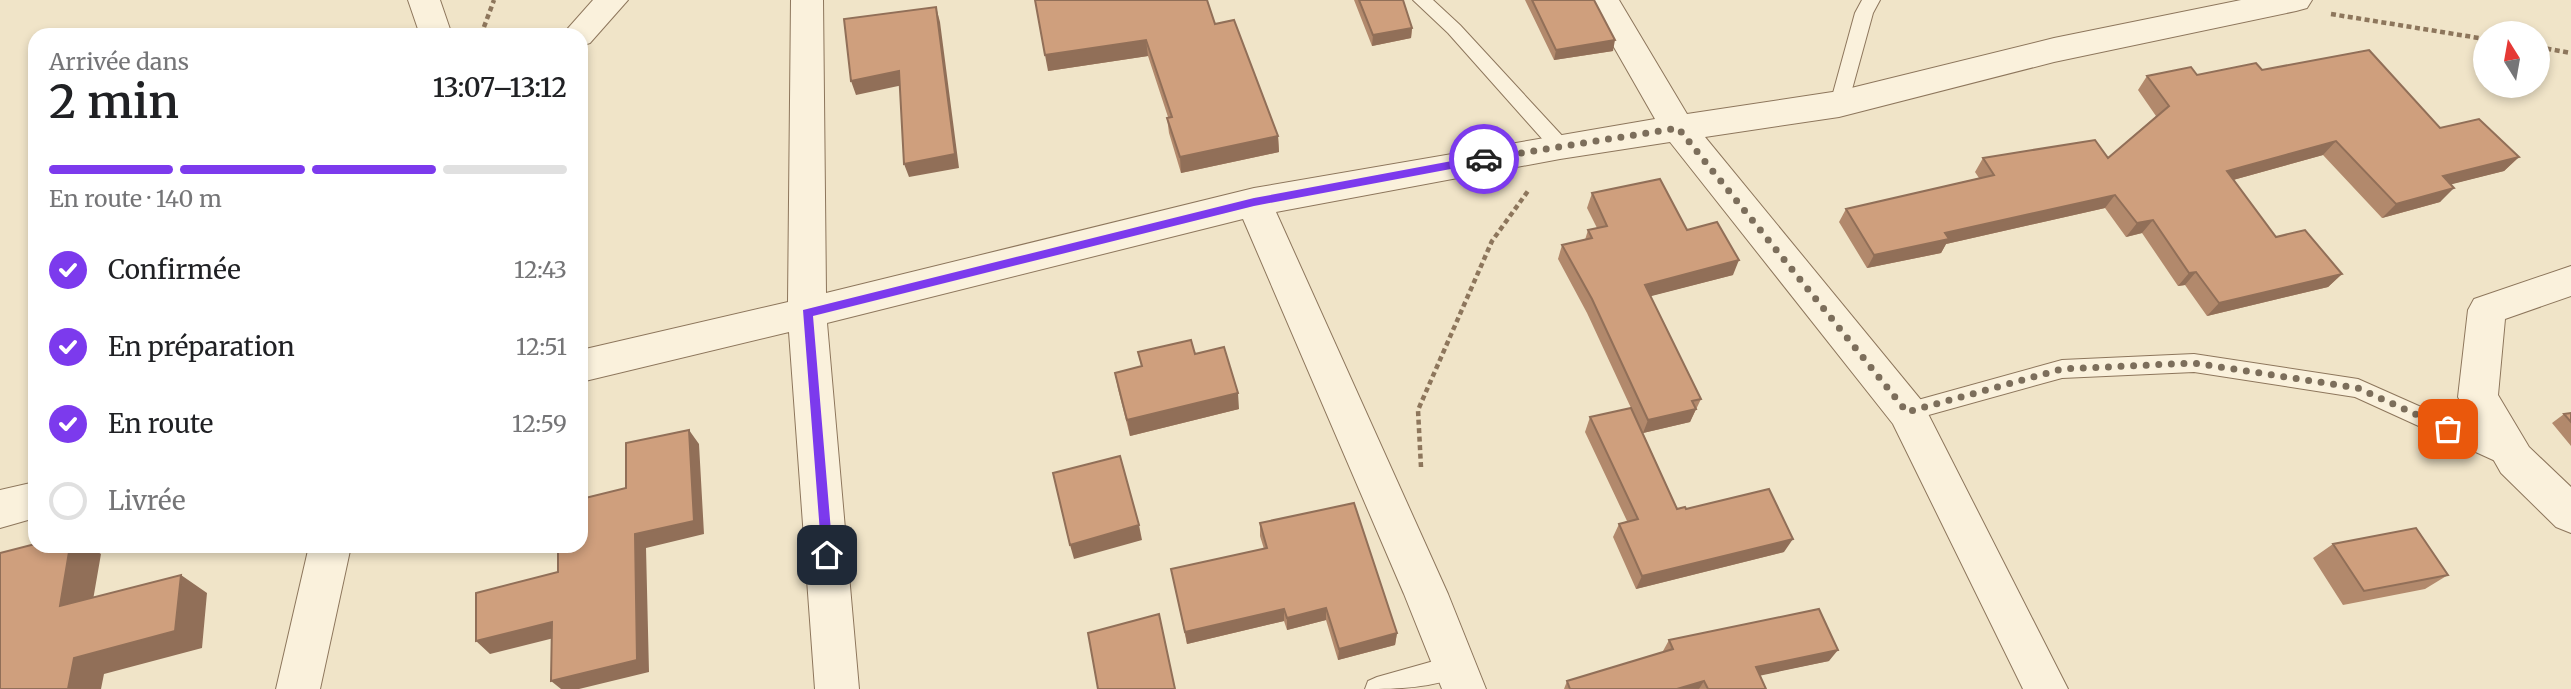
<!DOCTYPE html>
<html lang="fr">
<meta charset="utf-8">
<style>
body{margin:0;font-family:Merriweather,serif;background:#f6f6f6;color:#202124;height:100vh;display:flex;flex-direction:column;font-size:26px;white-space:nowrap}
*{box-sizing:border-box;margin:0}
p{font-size:23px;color:#757577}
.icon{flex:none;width:38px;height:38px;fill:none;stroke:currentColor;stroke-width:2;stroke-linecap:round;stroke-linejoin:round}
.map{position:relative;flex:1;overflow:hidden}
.details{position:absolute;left:28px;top:28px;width:560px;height:525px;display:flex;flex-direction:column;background:#fff;border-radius:21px;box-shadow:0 4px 10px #0003}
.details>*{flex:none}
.needle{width:46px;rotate:349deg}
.buttons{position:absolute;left:2473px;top:21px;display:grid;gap:14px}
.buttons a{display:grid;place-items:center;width:77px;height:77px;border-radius:50%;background:#fff;box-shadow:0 4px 10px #0003;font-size:35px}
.pin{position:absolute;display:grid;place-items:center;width:60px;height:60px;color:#fff;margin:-30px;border-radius:14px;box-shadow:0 4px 10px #0006}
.courier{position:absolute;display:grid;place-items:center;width:70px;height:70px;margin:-35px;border:5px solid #7c3aed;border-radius:50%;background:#fff;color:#222;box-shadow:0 2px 9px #0007}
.summary em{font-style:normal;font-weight:600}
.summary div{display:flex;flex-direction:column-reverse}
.summary{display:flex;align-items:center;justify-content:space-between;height:119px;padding:0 21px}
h1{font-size:46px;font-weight:600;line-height:52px}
.bar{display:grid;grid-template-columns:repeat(4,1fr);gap:10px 7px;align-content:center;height:84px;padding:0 21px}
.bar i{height:9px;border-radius:5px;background:#e0e0e0}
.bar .current{background:#7c3aed}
.bar p{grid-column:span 4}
ol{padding:0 21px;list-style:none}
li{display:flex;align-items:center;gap:21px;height:77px}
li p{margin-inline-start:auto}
li .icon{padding:7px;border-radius:50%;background:#7c3aed;color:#fff;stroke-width:4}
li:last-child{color:#757577}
li i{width:38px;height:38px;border:4px solid #e0e0e0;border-radius:50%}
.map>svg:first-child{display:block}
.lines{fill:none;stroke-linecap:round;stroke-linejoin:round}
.service-casing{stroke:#8d765c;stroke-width:2}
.minor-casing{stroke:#8d765c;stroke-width:2}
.path{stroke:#8d765c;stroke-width:4.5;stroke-dasharray:5 3.5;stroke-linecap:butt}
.service{fill:#faf1dc;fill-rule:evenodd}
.minor{fill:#faf1dc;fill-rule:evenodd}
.wall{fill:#b2896c}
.shaded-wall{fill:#916f58}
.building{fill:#cf9f7d;stroke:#916f58;stroke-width:2}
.route{fill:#7c3aed}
.done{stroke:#7c6e5b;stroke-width:7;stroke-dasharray:0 12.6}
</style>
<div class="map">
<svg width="2571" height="689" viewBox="0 0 2571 689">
<rect width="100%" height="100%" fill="#f0e4c8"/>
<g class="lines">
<g class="service-casing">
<path id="service" d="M 1413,0 L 1433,0 L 1460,25 L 1567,141 L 1570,146 L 1567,151 L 1553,151 L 1448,33 Z
M 1862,0 L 1880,0 L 1873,13 L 1848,104 L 1839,111 L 1830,104 L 1855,13 Z
M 2194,354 L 2358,379 L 2518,450 L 2521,457 L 2518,464 L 2510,467 L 2502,464 L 2355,397 L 2194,372 L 2062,378 L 1907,421 L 1899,419 L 1896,412 L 1899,405 L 1907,403 L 2062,360 Z
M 1455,655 L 1464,659 L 1467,667 L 1464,675 C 1430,688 1400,689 1365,689 L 1368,681 L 1377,677 Z"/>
</g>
<g class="minor-casing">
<path id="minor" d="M 408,0 L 440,0 L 452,35 L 420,35 Z
M 593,0 L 628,0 L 590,43 L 581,46 L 581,35 L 562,35 Z
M 791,0 L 823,0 L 826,293 L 1254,188 L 1655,119 L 1587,0 L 1619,0 L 1687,114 L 1839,91 L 2054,38 L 2241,0 L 2312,0 L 2307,8 L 2296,11 L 2054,62 L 1839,117 L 1705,137 L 1921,400 L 2068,689 L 2023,689 L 1893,424 L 1670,142 L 1560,159 L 1276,212 L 1448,594 L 1486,689 L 1442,689 L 1404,594 L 1243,219 L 827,323 L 859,689 L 815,689 L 789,332 L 581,382 L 581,350 L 788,302 Z
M 2571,266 L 2571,296 L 2505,319 L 2498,395 L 2529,447 L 2571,487 L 2571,533 L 2556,527 L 2501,473 L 2458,397 L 2468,310 L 2474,299 Z
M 35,482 L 35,518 L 0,528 L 0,490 Z
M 309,546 L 351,546 L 320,689 L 276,689 Z"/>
</g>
<path class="path" d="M 2331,14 L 2485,39
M 481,35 L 494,0
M 2538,47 L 2571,53
M 1421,467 L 1418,410 L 1492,241 L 1528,191"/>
<use href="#service" class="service"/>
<use href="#minor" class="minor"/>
</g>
<path class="wall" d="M 1207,0 L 1215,24 L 1278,136 L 1279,152 L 1181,173 L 1169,133 L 1167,118 L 1168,117 L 1148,56 L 1048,71 Z
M 1354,0 L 1403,0 L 1412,28 L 1411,38 L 1372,46 Z
M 1525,0 L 1594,0 L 1613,51 L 1554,60 Z
M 2262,70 L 2440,128 L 2519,157 L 2504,171 L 2451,184 L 2440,202 L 2382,218 L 2323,155 L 2233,180 L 2276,237 L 2342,274 L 2328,287 L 2207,316 L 2185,285 L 2178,286 L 2142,233 L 2126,237 L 2105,208 L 1946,244 L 1941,253 L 1867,268 L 1839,222 L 1846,209 L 1979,178 L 1975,172 L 1983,158 L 2108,158 L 2156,116 L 2138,90 L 2147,76 L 2197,75 Z
M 1592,193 L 1687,230 L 1733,275 L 1650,296 L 1701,399 L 1690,422 L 1643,433 L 1677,509 L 1686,509 L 1784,552 L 1636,589 L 1613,537 L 1619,524 L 1627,521 L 1585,432 L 1590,417 L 1631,408 L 1587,313 L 1558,259 L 1562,245 L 1585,240 L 1588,230 L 1597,228 L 1587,208 Z
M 1138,352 L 1195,354 L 1239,409 L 1130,436 L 1118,389 L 1115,373 L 1141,366 Z
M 2571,413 L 2571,446 L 2552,423 L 2564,414 Z
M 1260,523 L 1397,633 L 1395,645 L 1338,660 L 1326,620 L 1287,630 L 1284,621 L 1187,644 L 1171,569 L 1264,549 L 1260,536 Z
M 2333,544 L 2448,575 L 2425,589 L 2343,605 L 2313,558 Z
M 1669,640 L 1829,661 L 1760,675 L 1766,689 L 1564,689 L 1567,681 L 1664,652 L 1663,651 Z"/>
<path class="shaded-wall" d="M 936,7 L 940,22 L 959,168 L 909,177 L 904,164 Z
M 1412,28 L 1411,38 L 1372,46 L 1373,35 Z
M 1146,40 L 1148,56 L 1048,71 L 1045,55 Z
M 1615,40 L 1613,51 L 1554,60 L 1556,50 Z
M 899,71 L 903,85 L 856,95 L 851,81 Z
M 1278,136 L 1279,152 L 1181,173 L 1180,157 Z
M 2336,141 L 2323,155 L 2215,185 L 2227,171 Z
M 2519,157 L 2504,171 L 2429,190 L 2443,176 Z
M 2454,188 L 2440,202 L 2382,218 L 2396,204 Z
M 2115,195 L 2105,208 L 1946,244 L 1941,253 L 1867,268 L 1874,255 L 1945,233 Z
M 2153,220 L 2142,233 L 2126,237 L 2137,223 Z
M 1739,260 L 1733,275 L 1640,299 L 1645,285 Z
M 2196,272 L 2185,285 L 2178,286 L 2189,273 Z
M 2342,274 L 2328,287 L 2207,316 L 2219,303 Z
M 1238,393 L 1239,409 L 1130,436 L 1127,420 Z
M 1696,409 L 1690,422 L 1643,433 L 1648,420 Z
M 689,430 L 699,444 L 704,534 L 646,548 L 649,672 L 579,689 L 561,689 L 551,681 L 635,534 Z
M 1139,525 L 1142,540 L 1074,559 L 1070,545 Z
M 1793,539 L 1784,552 L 1636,589 L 1642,576 Z
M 70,546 L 89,546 L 101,554 L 89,623 L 60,606 Z
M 181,575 L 207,593 L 202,648 L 104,674 L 101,689 L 68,689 L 74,658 Z
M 1326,608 L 1326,620 L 1287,630 L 1287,618 Z
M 1284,609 L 1284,621 L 1187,644 L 1185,632 Z
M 552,622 L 566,635 L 490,654 L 476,641 Z
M 1397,633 L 1395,645 L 1338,660 L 1339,649 Z
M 1838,650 L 1829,661 L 1749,678 L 1756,667 Z
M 1704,681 L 1699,689 L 1677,689 Z"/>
<path class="building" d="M 1035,0 L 1207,0 L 1215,24 L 1234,20 L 1278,136 L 1180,157 L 1167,118 L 1172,117 L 1146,40 L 1045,55 Z
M 1359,0 L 1403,0 L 1412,28 L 1373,35 Z
M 1532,0 L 1594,0 L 1615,40 L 1556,50 Z
M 936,7 L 955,154 L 904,164 L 899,71 L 851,81 L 844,19 Z
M 2369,50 L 2440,128 L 2479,119 L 2519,157 L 2443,176 L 2454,188 L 2396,204 L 2336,141 L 2227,171 L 2276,237 L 2305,230 L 2342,274 L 2219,303 L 2196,272 L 2189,273 L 2153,220 L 2137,223 L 2115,195 L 1945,233 L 1949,239 L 1874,255 L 1846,209 L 1994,175 L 1983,158 L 2095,140 L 2108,158 L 2169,106 L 2147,76 L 2191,67 L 2197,75 L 2256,63 L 2262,70 Z
M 1660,179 L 1687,230 L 1717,222 L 1739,260 L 1645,285 L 1701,399 L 1692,401 L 1696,409 L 1648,420 L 1592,299 L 1562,245 L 1592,238 L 1588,230 L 1607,226 L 1592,193 Z
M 1191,340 L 1195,354 L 1224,347 L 1238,393 L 1127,420 L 1115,373 L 1142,366 L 1138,352 Z
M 1631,408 L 1677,509 L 1685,507 L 1686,509 L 1769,489 L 1793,539 L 1642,576 L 1619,524 L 1638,519 L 1590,417 Z
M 2571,413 L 2571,422 L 2564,414 Z
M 689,430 L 694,521 L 635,534 L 637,660 L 551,681 L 552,622 L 476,641 L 476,593 L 558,572 L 558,546 L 581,546 L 581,499 L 626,488 L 626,443 Z
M 1120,456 L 1139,525 L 1070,545 L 1053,473 Z
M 1354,503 L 1397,633 L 1339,649 L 1326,608 L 1287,618 L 1284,609 L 1185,632 L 1171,569 L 1267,548 L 1260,523 Z
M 2416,528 L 2448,575 L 2364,591 L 2333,544 Z
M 35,544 L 35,546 L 70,546 L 60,606 L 181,575 L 175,631 L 74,658 L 68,689 L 0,689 L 0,553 Z
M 1819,609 L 1838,650 L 1756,667 L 1766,689 L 1708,689 L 1704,681 L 1677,689 L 1570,689 L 1567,681 L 1673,649 L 1669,640 Z
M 1159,614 L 1175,689 L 1098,689 L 1088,633 Z"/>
<path class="route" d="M 1484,155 L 1488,157 L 1488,162 L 1254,206 L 813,316 L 833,555 L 827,560 L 822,559 L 803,310 L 1254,198 Z"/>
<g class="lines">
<path class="done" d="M 1484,159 L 1678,128 L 1907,412 L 2062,369 L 2194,363 L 2358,388 L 2448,429"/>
</g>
</svg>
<div class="buttons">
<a><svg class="needle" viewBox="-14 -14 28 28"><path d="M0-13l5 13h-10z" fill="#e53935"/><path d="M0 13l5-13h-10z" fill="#757577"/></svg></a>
</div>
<div class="pin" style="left:2448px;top:429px;background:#ea580c"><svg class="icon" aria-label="bag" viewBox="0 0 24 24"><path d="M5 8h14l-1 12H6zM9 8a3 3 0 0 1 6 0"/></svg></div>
<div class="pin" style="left:827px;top:555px;background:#1f2937"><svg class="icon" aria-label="home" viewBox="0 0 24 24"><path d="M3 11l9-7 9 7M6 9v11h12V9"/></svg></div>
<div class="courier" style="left:1484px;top:159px"><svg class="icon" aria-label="car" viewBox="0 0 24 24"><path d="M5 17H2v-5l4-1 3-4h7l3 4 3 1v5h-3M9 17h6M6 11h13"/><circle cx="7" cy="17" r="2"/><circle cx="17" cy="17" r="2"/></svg></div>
<section class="details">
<div class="summary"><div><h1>2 min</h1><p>Arrivée dans</p></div><em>13:07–13:12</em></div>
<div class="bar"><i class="current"></i><i class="current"></i><i class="current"></i><i></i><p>En route · 140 m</p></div>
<ol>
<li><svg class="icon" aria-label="check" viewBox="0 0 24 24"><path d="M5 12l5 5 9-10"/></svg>Confirmée<p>12:43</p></li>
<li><svg class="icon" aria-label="check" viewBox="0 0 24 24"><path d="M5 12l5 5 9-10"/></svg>En préparation<p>12:51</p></li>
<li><svg class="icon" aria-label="check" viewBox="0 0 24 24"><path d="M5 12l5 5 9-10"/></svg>En route<p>12:59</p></li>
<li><i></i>Livrée</li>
</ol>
</section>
</div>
